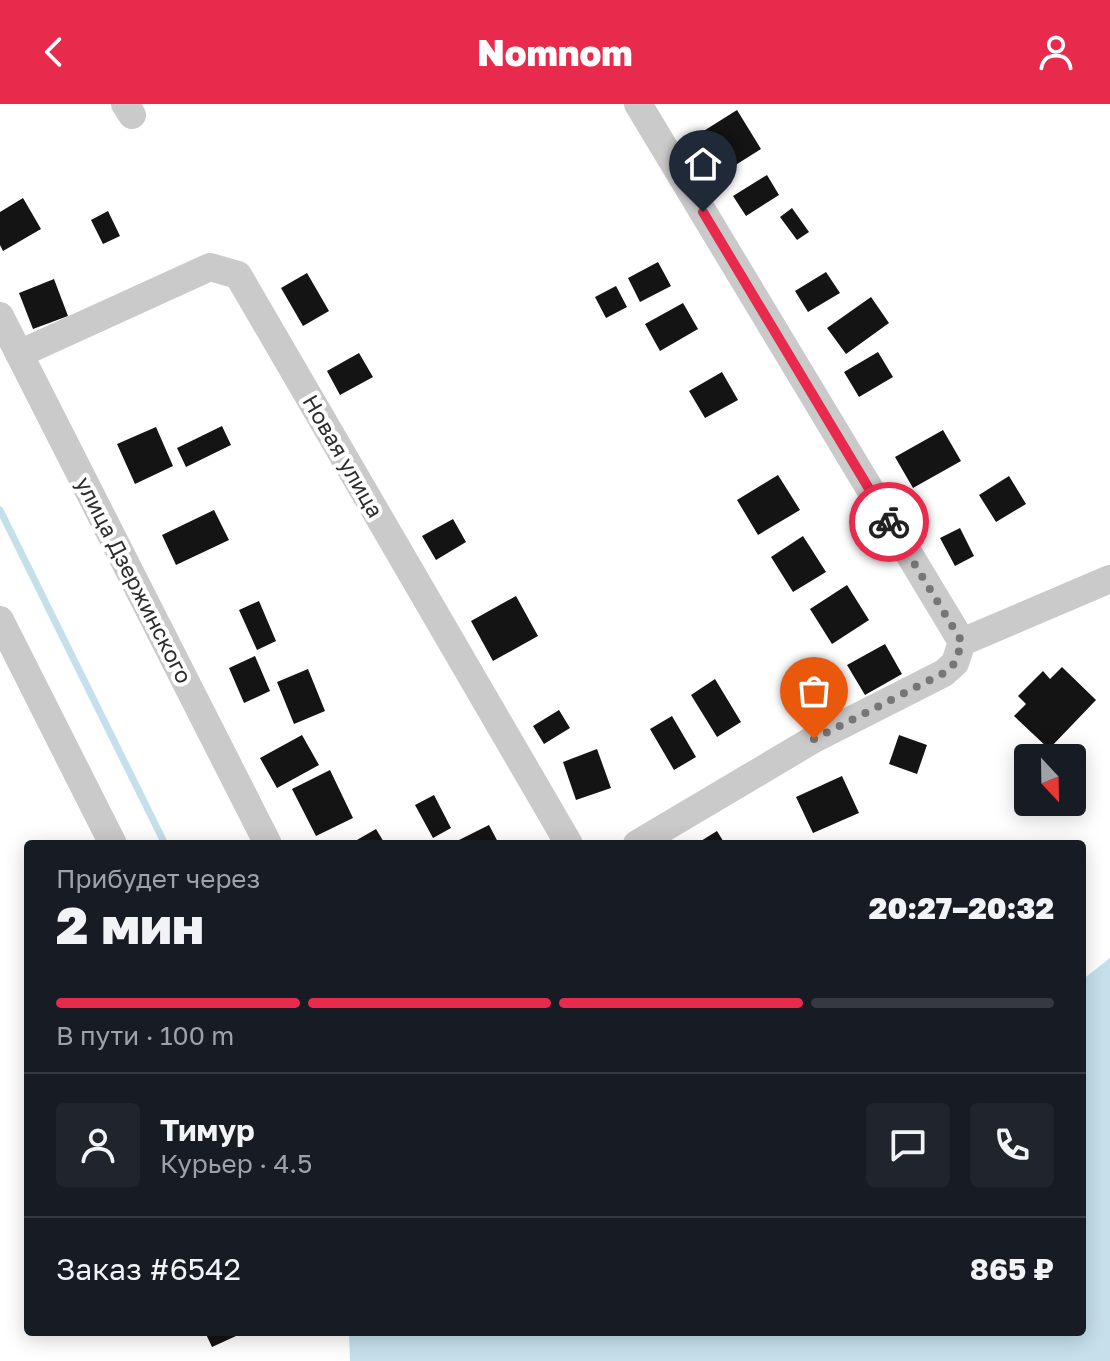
<!DOCTYPE html>
<html lang="ru">
<meta charset="utf-8">
<style>
body{margin:0;font-family:"Golos Text",sans-serif;background:#20242c;color:#f1f3f6;height:100vh;display:flex;flex-direction:column;font-size:30px;white-space:nowrap}
*{box-sizing:border-box;margin:0}
p{font-size:26px;color:#9ea1a6}
.icon{flex:none;width:44px;height:44px;fill:none;stroke:currentColor;stroke-width:2;stroke-linecap:round;stroke-linejoin:round}
.map{position:relative;flex:1;overflow:hidden}
.details{position:absolute;left:24px;top:736px;width:1062px;height:496px;display:flex;flex-direction:column;background:#171b24;border-radius:8px;box-shadow:0 4px 20px #0003}
.details>*{flex:none}
.needle{width:52px;rotate:158deg}
.fabs{position:absolute;left:1014px;top:640px;display:grid;gap:16px}
.fabs a{display:grid;place-items:center;width:72px;height:72px;border-radius:8px;background:#171b24;box-shadow:0 4px 20px #0003;font-size:40px}
.pin{position:absolute;display:grid;place-items:center;width:68px;height:68px;color:#fff;margin:-82px -34px;border-radius:50% 50% 50% 0;rotate:-45deg;box-shadow:0 0 8px #0007}
.pin .icon{rotate:45deg}
.courier{position:absolute;display:grid;place-items:center;width:80px;height:80px;margin:-40px;border:6px solid #e82b4c;border-radius:50%;background:#fff;color:#222;box-shadow:0 2px 10px #0007}
.headline em{font-style:normal;font-weight:800}
.headline div{display:flex;flex-direction:column-reverse}
.headline{display:flex;align-items:center;justify-content:space-between;height:136px;padding:0 32px}
h1{font-size:52px;font-weight:800;line-height:60px}
.bar{display:grid;grid-template-columns:repeat(4,1fr);gap:12px 8px;align-content:center;height:96px;padding:0 32px}
.bar i{height:10px;border-radius:6px;background:#363941}
.bar .active{background:#e82b4c}
.bar p{grid-column:span 4}
.line{display:flex;align-items:center;gap:20px;padding:0 32px;border-top:2px solid #363941}
.line div{flex:1}
.round{display:grid;place-items:center;flex:none;width:84px;height:84px;border-radius:8px;background:#20242c}
header{display:flex;justify-content:space-between;align-items:center;height:104px;padding:0 32px;background:#e82b4c;color:#fff;font-size:36px;font-weight:800}
.map>svg:first-child{display:block}
.water{fill:#c5e0eb}
.lines{fill:none;stroke-linecap:round;stroke-linejoin:round}
.stream{stroke:#c5e0eb;stroke-width:7}
.building{fill:#141414}
.minor{stroke:#cacaca;stroke-width:28}
.done{stroke:#767676;stroke-width:8;stroke-dasharray:0 14.4}
.route{stroke:#e82b4c;stroke-width:10}
.labels{text-anchor:middle;stroke-width:8;stroke-linejoin:round;paint-order:stroke}
.street-label{font-size:22px;fill:#2d2d2d;stroke:#fff}
</style>
<header><svg class="icon" aria-label="back" viewBox="0 0 24 24"><path d="M15 5l-7 7 7 7"/></svg>Nomnom<svg class="icon" aria-label="person" viewBox="0 0 24 24"><circle cx="12" cy="8" r="4"/><path d="M4 21q1-7 8-7t8 7"/></svg></header>
<div class="map">
<svg width="1110" height="1257" viewBox="0 0 1110 1257">
<rect width="100%" height="100%" fill="#fff"/>
<path class="water" d="M 1110,854 L 1110,1257 L 350,1257 L 349,1228 L 1082,1228 L 1082,876 Z"/>
<g class="lines">
<path class="stream" d="M 0,406 L 165,740"/>
</g>
<path class="building" d="M 737,6 L 761,45 L 726,67 L 702,28 Z
M 767,71 L 779,91 L 746,112 L 733,92 Z
M 23,94 L 41,125 L 3,147 L 0,141 L 0,108 Z
M 792,104 L 809,128 L 797,136 L 780,113 Z
M 108,107 L 120,132 L 103,140 L 91,116 Z
M 658,158 L 671,182 L 640,198 L 628,174 Z
M 826,168 L 840,189 L 808,208 L 795,187 Z
M 307,169 L 329,207 L 303,222 L 281,184 Z
M 54,175 L 68,212 L 33,225 L 19,189 Z
M 616,182 L 627,203 L 606,214 L 595,193 Z
M 871,193 L 889,219 L 846,250 L 827,224 Z
M 683,199 L 698,225 L 660,247 L 645,220 Z
M 878,248 L 893,273 L 859,293 L 844,268 Z
M 359,249 L 373,273 L 340,291 L 327,267 Z
M 722,268 L 738,296 L 705,314 L 689,287 Z
M 222,322 L 231,341 L 186,363 L 177,344 Z
M 156,323 L 173,362 L 135,380 L 117,340 Z
M 943,326 L 961,357 L 913,384 L 895,353 Z
M 778,371 L 800,406 L 758,431 L 737,396 Z
M 1009,372 L 1026,400 L 996,418 L 979,391 Z
M 214,406 L 229,436 L 176,461 L 162,431 Z
M 453,415 L 466,438 L 436,456 L 422,432 Z
M 960,424 L 974,452 L 955,462 L 940,434 Z
M 803,432 L 826,468 L 793,488 L 771,453 Z
M 847,481 L 869,516 L 832,540 L 810,505 Z
M 516,492 L 538,532 L 493,557 L 471,517 Z
M 259,497 L 276,537 L 257,546 L 239,506 Z
M 885,540 L 902,570 L 865,591 L 847,561 Z
M 255,552 L 270,587 L 244,599 L 229,564 Z
M 1062,563 L 1096,596 L 1049,645 L 1014,612 L 1026,600 L 1018,592 L 1043,567 L 1050,575 Z
M 308,565 L 325,607 L 294,620 L 277,578 Z
M 715,575 L 741,618 L 717,633 L 691,591 Z
M 559,606 L 570,624 L 544,640 L 533,622 Z
M 672,612 L 696,653 L 674,666 L 650,625 Z
M 302,631 L 319,661 L 277,684 L 260,654 Z
M 899,631 L 927,641 L 917,670 L 889,660 Z
M 597,645 L 611,684 L 576,696 L 563,658 Z
M 330,666 L 353,714 L 316,732 L 292,685 Z
M 842,672 L 859,709 L 813,729 L 796,693 Z
M 434,691 L 451,724 L 433,734 L 415,701 Z
M 489,721 L 499,740 L 451,740 Z
M 376,725 L 385,740 L 350,740 Z
M 717,727 L 725,740 L 696,740 Z
M 205,1228 L 234,1228 L 236,1232 L 212,1243 Z"/>
<g class="lines">
<path class="minor" d="M 125,0 L 132,11
M 638,0 L 962,538
M 0,212 L 268,740
M 19,250 L 210,163 L 238,171 L 569,740
M 0,516 L 113,740
M 962,538 L 1110,475
M 637,740 L 814,635 L 944,569 L 955,559 L 962,538"/>
</g>
<g class="lines">
<path class="done" d="M 814,635 L 944,569 L 955,559 L 962,538 L 889,418"/>
<path class="route" d="M 703,108 L 889,418"/>
</g>
<g class="labels">
<g class="street-label">
<text transform="translate(343 352) rotate(60)" y="8">Новая улица</text>
<text transform="translate(134 476) rotate(63)" y="8">улица Дзержинского</text>
</g>
</g>
</svg>
<div class="fabs">
<a><svg class="needle" viewBox="-14 -14 28 28"><path d="M0-13l5 13h-10z" fill="#e53935"/><path d="M0 13l5-13h-10z" fill="#9ea1a6"/></svg></a>
</div>
<div class="pin" style="left:814px;top:635px;background:#ea580c"><svg class="icon" aria-label="bag" viewBox="0 0 24 24"><path d="M5 8h14l-1 12H6zM9 8a3 3 0 0 1 6 0"/></svg></div>
<div class="pin" style="left:703px;top:108px;background:#1f2937"><svg class="icon" aria-label="home" viewBox="0 0 24 24"><path d="M3 11l9-7 9 7M6 9v11h12V9"/></svg></div>
<div class="courier" style="left:889px;top:418px"><svg class="icon" aria-label="bike" viewBox="0 0 24 24"><circle cx="6" cy="16" r="4"/><circle cx="18" cy="16" r="4"/><path d="M6 16l4-8h5l3 8M10 8l3 8H6M13 5h3"/></svg></div>
<section class="details">
<div class="headline"><div><h1>2 мин</h1><p>Прибудет через</p></div><em>20:27–20:32</em></div>
<div class="bar"><i class="active"></i><i class="active"></i><i class="active"></i><i></i><p>В пути · 100 m</p></div>
<div class="line" style="height:144px"><a class="round"><svg class="icon" aria-label="person" viewBox="0 0 24 24"><circle cx="12" cy="8" r="4"/><path d="M4 21q1-7 8-7t8 7"/></svg></a><div><b>Тимур</b><p>Курьер · 4.5</p></div><a class="round"><svg class="icon" aria-label="chat" viewBox="0 0 24 24"><path d="M4 5h16v11H9l-5 4z"/></svg></a><a class="round"><svg class="icon" aria-label="phone" viewBox="0 0 24 24"><path d="M5 4h4l2 5-3 2q2 4 5 5l2-3 5 2v4C11 20 4 13 5 4z"/></svg></a></div>
<div class="line" style="height:104px"><div>Заказ #6542</div><b>865 ₽</b></div>
</section>
</div>
